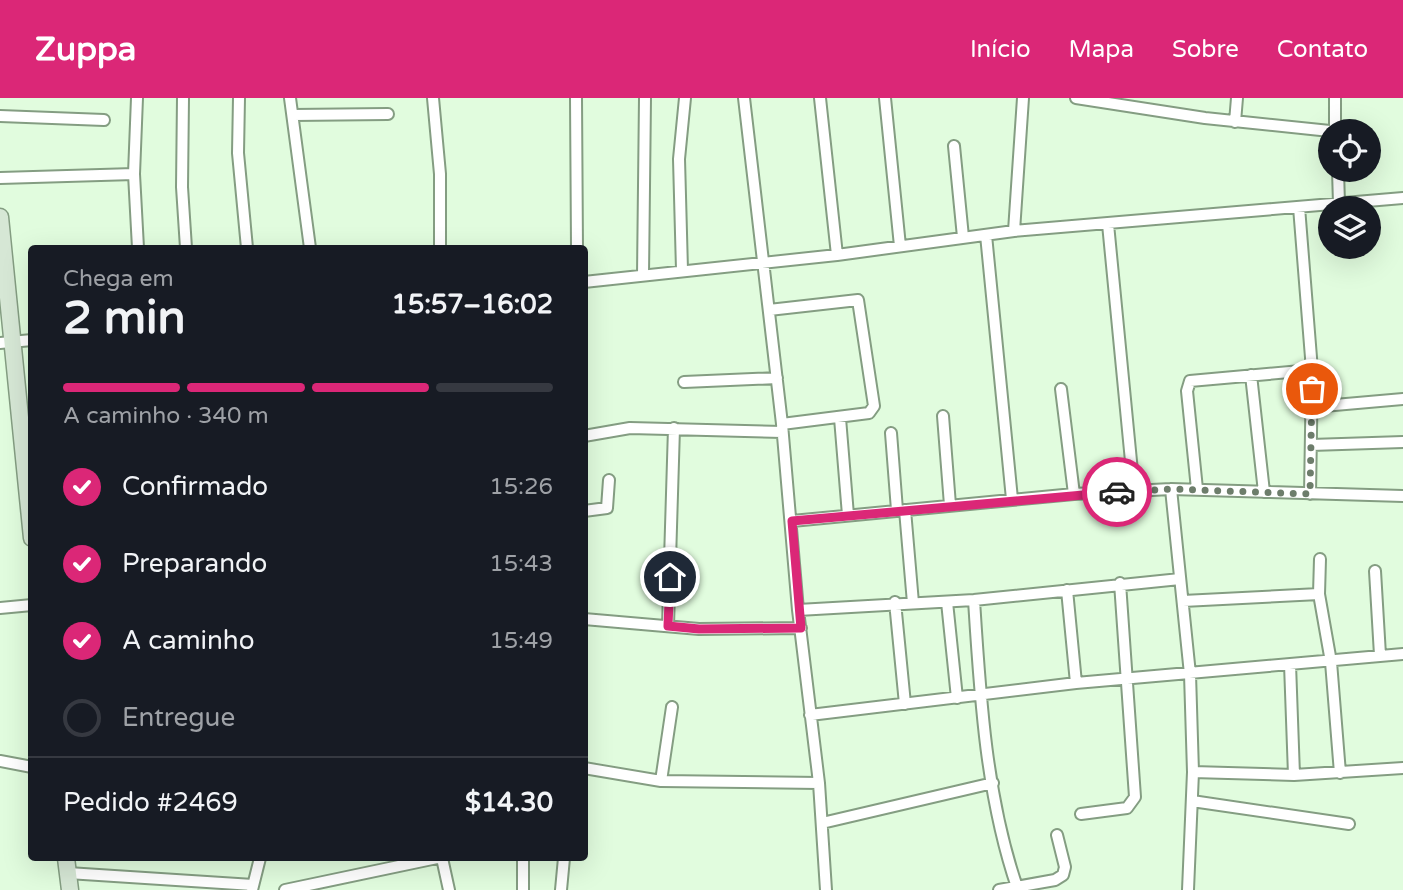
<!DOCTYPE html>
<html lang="pt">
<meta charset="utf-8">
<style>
body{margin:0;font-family:"Varela Round",sans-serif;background:#242831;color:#f1f3f6;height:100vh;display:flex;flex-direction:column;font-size:26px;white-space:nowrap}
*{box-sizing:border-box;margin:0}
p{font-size:23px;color:#9ea1a6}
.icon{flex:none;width:38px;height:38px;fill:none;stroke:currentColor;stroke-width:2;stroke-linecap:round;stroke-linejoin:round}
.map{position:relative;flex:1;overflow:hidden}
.sheet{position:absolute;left:28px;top:147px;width:560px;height:616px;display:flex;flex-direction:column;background:#171b24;border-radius:7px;box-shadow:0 7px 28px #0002}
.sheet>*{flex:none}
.fabs{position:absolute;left:1318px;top:21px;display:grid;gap:14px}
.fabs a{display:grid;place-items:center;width:63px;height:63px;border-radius:50%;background:#171b24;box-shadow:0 7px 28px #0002;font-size:35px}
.pin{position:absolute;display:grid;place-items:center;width:60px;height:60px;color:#fff;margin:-30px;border:4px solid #fff;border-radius:50%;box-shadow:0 2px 7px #0007}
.courier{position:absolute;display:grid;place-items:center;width:70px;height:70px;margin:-35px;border:5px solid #db2777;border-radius:50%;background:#fff;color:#222;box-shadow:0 2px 9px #0007}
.overview em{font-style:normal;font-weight:800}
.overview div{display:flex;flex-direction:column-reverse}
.overview{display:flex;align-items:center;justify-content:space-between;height:119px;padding:0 35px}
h1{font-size:46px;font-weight:800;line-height:52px}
.bar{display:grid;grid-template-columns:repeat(4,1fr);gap:10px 7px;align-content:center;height:84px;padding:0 35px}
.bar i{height:9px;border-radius:5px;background:#363941}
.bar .selected{background:#db2777}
.bar p{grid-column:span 4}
.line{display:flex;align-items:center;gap:18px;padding:0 35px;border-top:2px solid #363941}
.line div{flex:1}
ol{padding:0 35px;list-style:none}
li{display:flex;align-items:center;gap:21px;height:77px}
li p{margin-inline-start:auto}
li .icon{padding:7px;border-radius:50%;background:#db2777;color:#fff;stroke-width:4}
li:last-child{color:#9ea1a6}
li i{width:38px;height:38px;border:4px solid #363941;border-radius:50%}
header{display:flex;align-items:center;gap:42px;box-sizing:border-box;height:98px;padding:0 35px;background:#db2777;color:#fff}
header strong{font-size:33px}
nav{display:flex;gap:38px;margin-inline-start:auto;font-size:24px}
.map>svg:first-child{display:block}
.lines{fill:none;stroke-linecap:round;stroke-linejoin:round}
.street-casing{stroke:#849d82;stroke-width:14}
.secondary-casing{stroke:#849d82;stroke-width:19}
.street{stroke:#fff;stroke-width:10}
.secondary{stroke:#d6e7d5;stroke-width:16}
.done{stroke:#6d7d6b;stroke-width:7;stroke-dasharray:0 12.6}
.route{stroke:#db2777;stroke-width:9}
</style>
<header>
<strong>Zuppa</strong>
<nav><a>Início</a><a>Mapa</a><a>Sobre</a><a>Contato</a></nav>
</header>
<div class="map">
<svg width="1403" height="792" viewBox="0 0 1403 792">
<rect width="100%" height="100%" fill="#e1fcde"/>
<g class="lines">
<g class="street-casing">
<path id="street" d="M 137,0 L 134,76 L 138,150
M 183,0 L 182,89 L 186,150
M 239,0 L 238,55 L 247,150
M 290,0 L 310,150
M 433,0 L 440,76 L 440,150
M 576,0 L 577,150
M 744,0 L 782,326 L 798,512 L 819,685 L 826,792
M 820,0 L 837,157
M 885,0 L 900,148
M 1076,0 L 1205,20 L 1330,33
M 1335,0 L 1335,33
M 293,17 L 388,16
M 0,18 L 104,22
M 1235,24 L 1237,0
M 954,48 L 963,139
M 1338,72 L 1339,106
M 0,80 L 134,76
M 1299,109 L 1312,272 L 1310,396
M 1108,126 L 1134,394
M 1014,133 L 1023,0
M 986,137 L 1012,401
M 682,172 L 679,61 L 685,0
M 643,177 L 645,0
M 584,184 L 837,157 L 1014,133 L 1403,100
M 769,212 L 858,202 L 874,308 L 869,315 L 782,326
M 0,245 L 32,242
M 1251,277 L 1264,394
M 684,284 L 777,280
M 1061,291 L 1074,396
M 1312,309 L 1403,301
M 943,318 L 950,407
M 840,320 L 848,417
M 891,335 L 897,412
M 584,338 L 630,330 L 782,334
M 1311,347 L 1403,344
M 1171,391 L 1190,576 L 1193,674 L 1188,792
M 1197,391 L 1187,293 L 1190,283 L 1312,272
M 905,412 L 913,505
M 584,413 L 607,410 L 609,382
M 792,423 L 1074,396 L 1171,391 L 1403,398
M 1320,461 L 1319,496 L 1331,564 L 1340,675
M 1375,473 L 1380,557
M 1067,492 L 1076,585
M 974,502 C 980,598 986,700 1018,792
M 1183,503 L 1319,496
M 895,504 L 905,606
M 947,504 L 957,600
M 0,510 L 32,507
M 798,512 L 974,502 L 1180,481
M 584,521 L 699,531 L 801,530
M 668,528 L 674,330
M 1290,566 L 1294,677
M 810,617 L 1076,585 L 1403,556
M 0,663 L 32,669
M 584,670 L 661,683 L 819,685
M 1193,674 L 1294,677 L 1403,670
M 661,683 L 672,609
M 1192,703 L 1349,726
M 1081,716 L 1127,710 L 1135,699 L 1120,485
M 822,725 L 993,685
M 442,760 L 449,792
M 68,775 L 253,787
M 252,792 L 260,760
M 285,792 L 437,760
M 523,792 L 523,760
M 561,792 L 564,760
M 999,792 L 1055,782 L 1063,777 L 1065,769 L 1057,737"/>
</g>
<g class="secondary-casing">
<path id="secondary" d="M 0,119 L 32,440
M 66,760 L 70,792"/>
</g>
<use href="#street" class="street"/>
<use href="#secondary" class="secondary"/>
</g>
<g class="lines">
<path class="done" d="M 1117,394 L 1171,391 L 1310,396 L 1312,291"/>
<path class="route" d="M 670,479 L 668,528 L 699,531 L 801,530 L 792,423 L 1117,394"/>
</g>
</svg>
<div class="fabs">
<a><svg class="icon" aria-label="locate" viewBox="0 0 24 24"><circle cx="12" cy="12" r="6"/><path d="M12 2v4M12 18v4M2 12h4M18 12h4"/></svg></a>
<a><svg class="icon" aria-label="layers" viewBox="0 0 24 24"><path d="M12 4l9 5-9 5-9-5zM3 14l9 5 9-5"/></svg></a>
</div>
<div class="pin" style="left:1312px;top:291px;background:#ea580c"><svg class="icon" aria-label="bag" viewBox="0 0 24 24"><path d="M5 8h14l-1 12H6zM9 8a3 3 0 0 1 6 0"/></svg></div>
<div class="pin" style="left:670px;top:479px;background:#1f2937"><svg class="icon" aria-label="home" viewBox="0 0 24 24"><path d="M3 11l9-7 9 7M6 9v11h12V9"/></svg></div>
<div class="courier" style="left:1117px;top:394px"><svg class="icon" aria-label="car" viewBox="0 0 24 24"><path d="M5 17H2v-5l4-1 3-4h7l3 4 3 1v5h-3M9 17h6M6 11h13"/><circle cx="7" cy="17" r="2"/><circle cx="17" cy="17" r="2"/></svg></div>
<section class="sheet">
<div class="overview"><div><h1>2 min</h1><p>Chega em</p></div><em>15:57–16:02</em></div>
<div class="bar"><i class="selected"></i><i class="selected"></i><i class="selected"></i><i></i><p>A caminho · 340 m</p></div>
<ol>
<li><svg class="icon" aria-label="check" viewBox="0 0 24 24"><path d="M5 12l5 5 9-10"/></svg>Confirmado<p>15:26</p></li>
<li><svg class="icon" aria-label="check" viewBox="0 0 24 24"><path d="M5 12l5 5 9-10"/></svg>Preparando<p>15:43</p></li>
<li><svg class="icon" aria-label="check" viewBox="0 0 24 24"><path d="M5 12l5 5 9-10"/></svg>A caminho<p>15:49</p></li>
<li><i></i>Entregue</li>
</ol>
<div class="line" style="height:91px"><div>Pedido #2469</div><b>$14.30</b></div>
</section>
</div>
